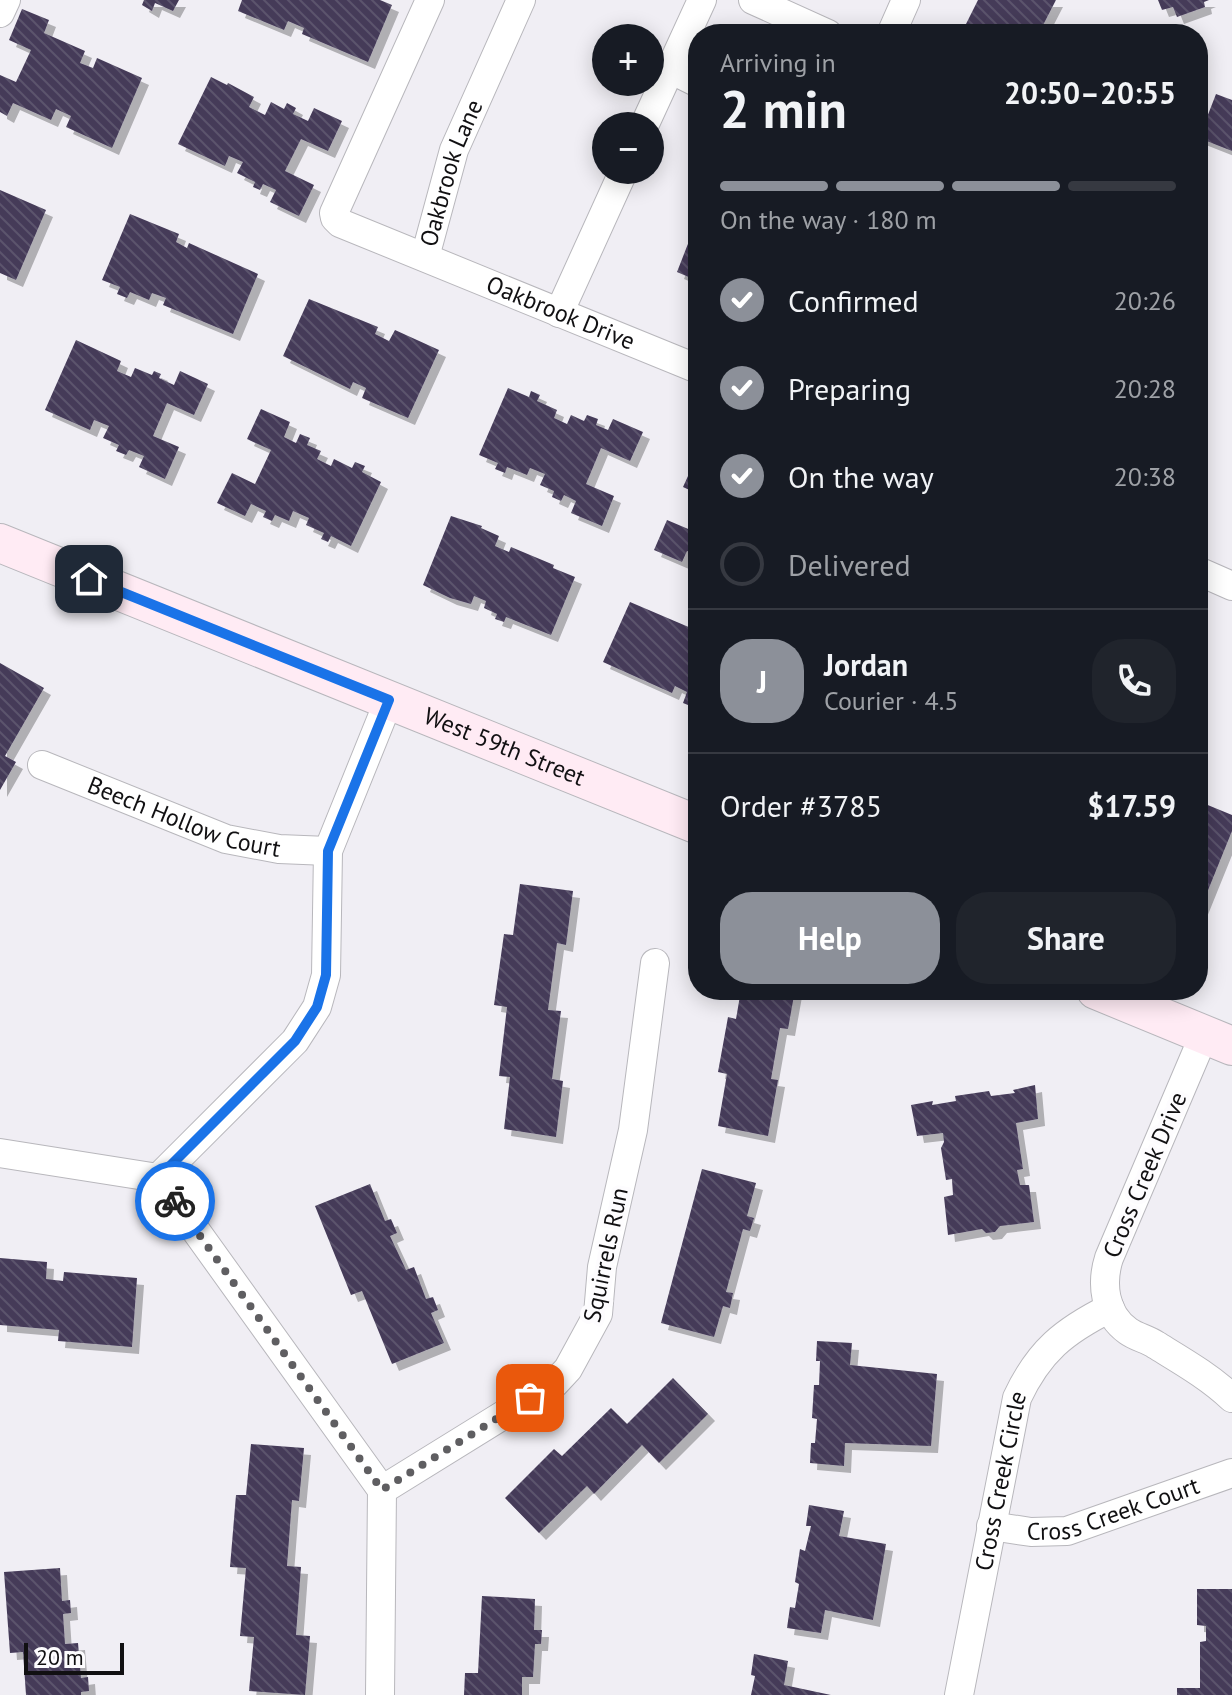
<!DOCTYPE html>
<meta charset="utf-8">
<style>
body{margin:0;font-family:"PT Sans",sans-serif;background:#20242c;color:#f1f3f6;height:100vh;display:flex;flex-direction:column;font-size:30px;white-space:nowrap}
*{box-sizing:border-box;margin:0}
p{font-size:26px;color:#9ea1a6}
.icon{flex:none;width:44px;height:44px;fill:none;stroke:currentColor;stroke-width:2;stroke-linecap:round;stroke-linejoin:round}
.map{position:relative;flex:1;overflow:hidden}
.side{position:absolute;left:688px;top:24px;width:520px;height:976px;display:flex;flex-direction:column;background:#171b24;border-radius:32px;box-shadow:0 4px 20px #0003}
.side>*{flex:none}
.controls{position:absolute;left:592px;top:24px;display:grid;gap:16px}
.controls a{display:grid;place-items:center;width:72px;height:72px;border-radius:50%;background:#171b24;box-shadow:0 4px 20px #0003;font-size:40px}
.scale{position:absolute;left:24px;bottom:20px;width:100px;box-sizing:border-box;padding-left:8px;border:4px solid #111012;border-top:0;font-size:22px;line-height:28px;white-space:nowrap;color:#111012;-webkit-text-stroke:6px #fdfcfe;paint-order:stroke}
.pin{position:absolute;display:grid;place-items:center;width:68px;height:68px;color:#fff;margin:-34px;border-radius:16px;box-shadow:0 4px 12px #0006}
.courier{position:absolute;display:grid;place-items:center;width:80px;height:80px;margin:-40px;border:6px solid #1a73e8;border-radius:50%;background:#fff;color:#222;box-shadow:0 2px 10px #0007}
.overview em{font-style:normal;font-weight:600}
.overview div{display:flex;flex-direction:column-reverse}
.overview{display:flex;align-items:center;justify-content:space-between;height:136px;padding:0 32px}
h1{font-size:52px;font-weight:600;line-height:60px}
.bar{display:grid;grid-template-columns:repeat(4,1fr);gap:12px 8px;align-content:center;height:96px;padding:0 32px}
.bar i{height:10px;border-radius:6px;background:#363941}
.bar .selected{background:#8c9099}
.bar p{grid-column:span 4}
.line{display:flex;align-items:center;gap:20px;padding:0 32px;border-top:2px solid #363941}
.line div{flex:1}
.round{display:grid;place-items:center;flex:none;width:84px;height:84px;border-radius:32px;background:#20242c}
ol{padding:0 32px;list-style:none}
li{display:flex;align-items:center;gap:24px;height:88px}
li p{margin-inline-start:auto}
li .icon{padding:8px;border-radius:50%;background:#8c9099;color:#fff;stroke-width:4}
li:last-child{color:#9ea1a6}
li i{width:44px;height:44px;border:4px solid #363941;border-radius:50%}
.cta{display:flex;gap:16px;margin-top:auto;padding:16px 32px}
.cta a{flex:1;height:92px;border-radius:32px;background:#8c9099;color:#fff;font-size:32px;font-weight:600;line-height:92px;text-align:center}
.cta a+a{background:#20242c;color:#f1f3f6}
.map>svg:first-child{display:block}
.building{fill:url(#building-back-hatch);filter:url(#shadow)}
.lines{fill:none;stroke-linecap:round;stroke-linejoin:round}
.street-casing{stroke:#b8b7bc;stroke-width:30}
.secondary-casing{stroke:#b8b7bc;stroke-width:40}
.street{stroke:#fff;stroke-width:28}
.secondary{stroke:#ffebf4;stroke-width:38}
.done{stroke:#5f5e61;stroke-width:8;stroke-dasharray:0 14.4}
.route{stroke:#1a73e8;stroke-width:10}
.labels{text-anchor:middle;stroke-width:8;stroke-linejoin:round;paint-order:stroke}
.street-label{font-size:24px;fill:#111012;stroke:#fdfcfe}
</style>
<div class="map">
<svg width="1232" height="1695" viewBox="0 0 1232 1695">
<defs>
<pattern id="building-back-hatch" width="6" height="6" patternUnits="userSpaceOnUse" patternTransform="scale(2)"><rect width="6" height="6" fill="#453b59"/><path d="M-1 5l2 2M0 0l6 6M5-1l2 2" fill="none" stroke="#5c546c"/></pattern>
<filter id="shadow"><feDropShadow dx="7" dy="7" stdDeviation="0" flood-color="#0004"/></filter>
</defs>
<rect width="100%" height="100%" fill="#f0eef4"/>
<path class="building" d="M 144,0 L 179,0 L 173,11 L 155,3 L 152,11 L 142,5 Z
M 242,0 L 380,0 L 392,5 L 368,62 L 302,34 L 304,28 L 288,21 L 284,30 L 238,11 Z
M 978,0 L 1056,0 L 1041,29 L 1035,26 L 1031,34 L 961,34 Z
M 1158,0 L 1209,0 L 1204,2 L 1205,7 L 1177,17 L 1173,7 L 1162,10 Z
M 22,9 L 49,20 L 44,33 L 85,51 L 80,63 L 93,68 L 97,58 L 142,78 L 112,148 L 66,127 L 71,116 L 56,109 L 51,120 L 13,103 L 7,116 L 0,112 L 0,75 L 16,82 L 31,50 L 9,40 Z
M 211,77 L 227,85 L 228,83 L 254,97 L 249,107 L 265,115 L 271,102 L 284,109 L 287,103 L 296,108 L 293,114 L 308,121 L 314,108 L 342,121 L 328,151 L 301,139 L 285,171 L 314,185 L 299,216 L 270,202 L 276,190 L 263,184 L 260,190 L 253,187 L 255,182 L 237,173 L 243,162 L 229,156 L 225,166 L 178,144 Z
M 1216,94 L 1232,100 L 1232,151 L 1199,138 Z
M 0,190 L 46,210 L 16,280 L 0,273 Z
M 130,214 L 179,234 L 176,242 L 187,248 L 189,243 L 258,274 L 233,334 L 163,305 L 166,298 L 152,293 L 149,300 L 130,292 L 127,298 L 117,294 L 120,287 L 102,280 Z
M 698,218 L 698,281 L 677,272 Z
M 309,299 L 378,327 L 375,334 L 389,341 L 395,330 L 439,350 L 408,418 L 362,398 L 366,388 L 353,382 L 350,389 L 283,356 Z
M 76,340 L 121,361 L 117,371 L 131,377 L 135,368 L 152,375 L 154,371 L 161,374 L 159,378 L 174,385 L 180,371 L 208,384 L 194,415 L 167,403 L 153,436 L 179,447 L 165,479 L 139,467 L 144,456 L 129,450 L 126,455 L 116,451 L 119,445 L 103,438 L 109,426 L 94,420 L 90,430 L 45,410 Z
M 508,388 L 529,397 L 531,391 L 540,395 L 537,401 L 557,410 L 554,418 L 567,424 L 571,415 L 584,421 L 587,415 L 598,419 L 596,425 L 608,430 L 613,419 L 643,432 L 630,461 L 601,448 L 586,484 L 614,496 L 602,526 L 571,513 L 576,501 L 564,495 L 561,501 L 552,497 L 554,491 L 540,485 L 545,474 L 530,468 L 527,475 L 507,467 L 505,473 L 495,469 L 498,463 L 479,455 Z
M 261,409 L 290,422 L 284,437 L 296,443 L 300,434 L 310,438 L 307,445 L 321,451 L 317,459 L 331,466 L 334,459 L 352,468 L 355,462 L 365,466 L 362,472 L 381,482 L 351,546 L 331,536 L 328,542 L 321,539 L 324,533 L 306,525 L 309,518 L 293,511 L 289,521 L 275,515 L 272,521 L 263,517 L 266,511 L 251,504 L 245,516 L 217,503 L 232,473 L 255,484 L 271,450 L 247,439 Z
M 698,454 L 698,494 L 683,487 Z
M 451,516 L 482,526 L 481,528 L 499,536 L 495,546 L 509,552 L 511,547 L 554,565 L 553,568 L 575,577 L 551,635 L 506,617 L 504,622 L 495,619 L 497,614 L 484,608 L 486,601 L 474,596 L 471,604 L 450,598 L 423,585 Z
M 667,520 L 693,531 L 698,520 L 698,555 L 687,551 L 682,562 L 654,550 Z
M 630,602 L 698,631 L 698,709 L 683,703 L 687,692 L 675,686 L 672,693 L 603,662 Z
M 0,663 L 44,688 L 5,756 L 16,762 L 0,790 Z
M 1198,801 L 1232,815 L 1232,831 L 1198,915 Z
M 520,884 L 573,891 L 566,945 L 557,943 L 548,1010 L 561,1011 L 552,1079 L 563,1081 L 556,1137 L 504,1129 L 510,1077 L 499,1076 L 507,1007 L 494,1005 L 504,934 L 513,935 Z
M 741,990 L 795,990 L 788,1029 L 780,1028 L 771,1079 L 778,1080 L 768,1136 L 718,1126 L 727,1074 L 718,1072 L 728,1017 L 736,1019 Z
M 1035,1085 L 1038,1119 L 1016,1123 L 1023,1169 L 1017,1170 L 1020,1185 L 1029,1185 L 1034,1222 L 1000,1226 L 995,1232 L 986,1233 L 982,1229 L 948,1235 L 944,1197 L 953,1195 L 952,1179 L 946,1180 L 941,1148 L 944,1142 L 943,1133 L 917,1136 L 911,1105 L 933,1101 L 932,1105 L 956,1101 L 955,1096 L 989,1091 L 991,1096 L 1015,1093 L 1013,1090 Z
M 702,1169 L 756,1183 L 747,1216 L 754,1218 L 750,1231 L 743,1229 L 726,1292 L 733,1293 L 730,1308 L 723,1306 L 714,1337 L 661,1323 Z
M 370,1184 L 385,1221 L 391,1219 L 397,1233 L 390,1236 L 406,1270 L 414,1267 L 426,1299 L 433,1297 L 438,1310 L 431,1313 L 444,1343 L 392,1364 L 362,1291 L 351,1295 L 315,1206 Z
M 0,1258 L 47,1262 L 46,1279 L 63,1281 L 64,1272 L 137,1278 L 132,1347 L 58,1341 L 59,1330 L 0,1325 Z
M 817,1341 L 852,1343 L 850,1365 L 937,1374 L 931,1446 L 845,1443 L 844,1466 L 810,1463 L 811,1443 L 815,1443 L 817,1419 L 812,1418 L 814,1385 L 819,1385 L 820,1361 L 816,1361 Z
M 673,1378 L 708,1414 L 659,1463 L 642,1445 L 594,1494 L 587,1486 L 539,1533 L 505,1498 L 554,1449 L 562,1456 L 611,1408 L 627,1424 Z
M 251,1444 L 304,1448 L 299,1501 L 292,1500 L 287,1566 L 301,1567 L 296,1635 L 310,1636 L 305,1695 L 249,1691 L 254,1637 L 240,1636 L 246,1568 L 230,1567 L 236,1495 L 246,1495 Z
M 809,1505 L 844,1511 L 839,1536 L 886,1544 L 873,1620 L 825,1610 L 821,1633 L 787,1628 L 790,1607 L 795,1608 L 799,1584 L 795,1582 L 800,1549 L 805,1551 L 811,1526 L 806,1526 Z
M 60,1568 L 62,1601 L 70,1600 L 71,1613 L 63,1614 L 65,1644 L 78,1643 L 81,1678 L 88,1677 L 89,1691 L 81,1692 L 81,1695 L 26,1695 L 23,1652 L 10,1653 L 4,1572 Z
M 1197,1589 L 1232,1589 L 1232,1695 L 1177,1695 L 1177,1688 L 1200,1688 L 1200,1642 L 1206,1641 L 1206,1626 L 1197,1625 Z
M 482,1596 L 535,1599 L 534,1630 L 542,1630 L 541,1644 L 535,1644 L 533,1677 L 522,1677 L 522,1695 L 464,1695 L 465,1673 L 478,1673 Z
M 754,1654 L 788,1661 L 784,1685 L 831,1695 L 751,1695 L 755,1676 L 751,1675 Z"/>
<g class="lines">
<g class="street-casing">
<g id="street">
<path id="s1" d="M 430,0 L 334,213 L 335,218 L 340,223 L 698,369"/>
<path d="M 753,0 L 828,34"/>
<path d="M 0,13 L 6,0"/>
<path d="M 891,34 L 906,0"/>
<path d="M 670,69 L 698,83"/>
<path d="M 644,126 L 702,0"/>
<path id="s2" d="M 425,257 L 454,150 L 521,0"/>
<path d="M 559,313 L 624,170"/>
<path d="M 1198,571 L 1232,586"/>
<path id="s3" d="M 42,765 L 226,839 L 279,849 L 328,851"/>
<path d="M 1204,1035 L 1109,1258 C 1101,1283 1104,1314 1128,1331 C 1136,1337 1147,1339 1156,1345 C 1182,1361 1210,1377 1232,1398"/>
<path d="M 0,1153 L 158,1178"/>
<path d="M 158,1178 L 382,1490 L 380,1695"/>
<path d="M 158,1178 L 295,1041 L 317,1007 L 326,975 L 328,851 L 389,700"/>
<path d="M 382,1490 L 555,1383 L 568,1369 L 598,1314 L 602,1267 L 633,1130 L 655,963"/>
<path id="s4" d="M 991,1526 L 1031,1532 L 1067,1531 L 1232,1473"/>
<path id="s5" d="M 959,1695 L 1017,1398 C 1039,1351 1064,1331 1110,1308"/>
</g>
</g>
<g class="secondary-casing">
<g id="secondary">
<path id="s6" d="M 0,543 L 698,825"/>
<path d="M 1096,990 L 1232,1046"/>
</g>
</g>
<use href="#street" class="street"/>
<use href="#secondary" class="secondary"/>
</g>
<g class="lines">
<path class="done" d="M 175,1201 L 382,1490 L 530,1398"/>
<path class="route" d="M 89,579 L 389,700 L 328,851 L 326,975 L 317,1007 L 295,1041 L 158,1178 L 175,1201"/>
</g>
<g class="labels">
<g class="street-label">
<text dy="8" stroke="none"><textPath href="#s2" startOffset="88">Oakbrook Lane</textPath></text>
<text dy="8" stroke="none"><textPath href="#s1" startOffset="484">Oakbrook Drive</textPath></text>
<text dy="8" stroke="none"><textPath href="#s6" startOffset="544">West 59th Street</textPath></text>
<text dy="8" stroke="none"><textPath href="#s3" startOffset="152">Beech Hollow Court</textPath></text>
<text transform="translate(1145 1175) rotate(-67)" y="8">Cross Creek Drive</text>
<text transform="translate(606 1255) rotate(-78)" y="8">Squirrels Run</text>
<text dy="8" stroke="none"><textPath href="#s5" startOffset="218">Cross Creek Circle</textPath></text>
<text dy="8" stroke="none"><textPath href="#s4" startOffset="126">Cross Creek Court</textPath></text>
</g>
</g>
</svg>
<div class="controls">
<a>+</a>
<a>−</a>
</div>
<div class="scale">20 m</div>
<div class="pin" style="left:530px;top:1398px;background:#ea580c"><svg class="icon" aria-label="bag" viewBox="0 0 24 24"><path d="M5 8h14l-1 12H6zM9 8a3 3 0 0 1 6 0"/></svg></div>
<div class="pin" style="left:89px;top:579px;background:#1f2937"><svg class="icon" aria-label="home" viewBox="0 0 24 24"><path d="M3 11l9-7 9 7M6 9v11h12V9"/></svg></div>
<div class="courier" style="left:175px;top:1201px"><svg class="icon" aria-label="bike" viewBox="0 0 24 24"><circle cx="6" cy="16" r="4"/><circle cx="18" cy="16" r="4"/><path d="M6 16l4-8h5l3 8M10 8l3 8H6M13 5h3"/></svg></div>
<section class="side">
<div class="overview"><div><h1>2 min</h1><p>Arriving in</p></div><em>20:50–20:55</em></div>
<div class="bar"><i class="selected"></i><i class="selected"></i><i class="selected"></i><i></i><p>On the way · 180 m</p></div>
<ol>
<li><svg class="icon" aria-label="check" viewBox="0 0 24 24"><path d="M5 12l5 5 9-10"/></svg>Confirmed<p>20:26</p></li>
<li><svg class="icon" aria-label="check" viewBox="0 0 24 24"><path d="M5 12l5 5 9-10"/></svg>Preparing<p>20:28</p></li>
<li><svg class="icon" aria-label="check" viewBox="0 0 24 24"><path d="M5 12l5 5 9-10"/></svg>On the way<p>20:38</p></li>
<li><i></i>Delivered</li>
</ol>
<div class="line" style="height:144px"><b class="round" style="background:#8c9099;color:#fff">J</b><div><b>Jordan</b><p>Courier · 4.5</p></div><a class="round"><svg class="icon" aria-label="phone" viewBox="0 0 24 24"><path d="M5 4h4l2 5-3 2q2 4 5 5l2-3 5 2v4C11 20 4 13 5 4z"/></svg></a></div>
<div class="line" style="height:104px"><div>Order #3785</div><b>$17.59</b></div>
<div class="cta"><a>Help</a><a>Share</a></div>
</section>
</div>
